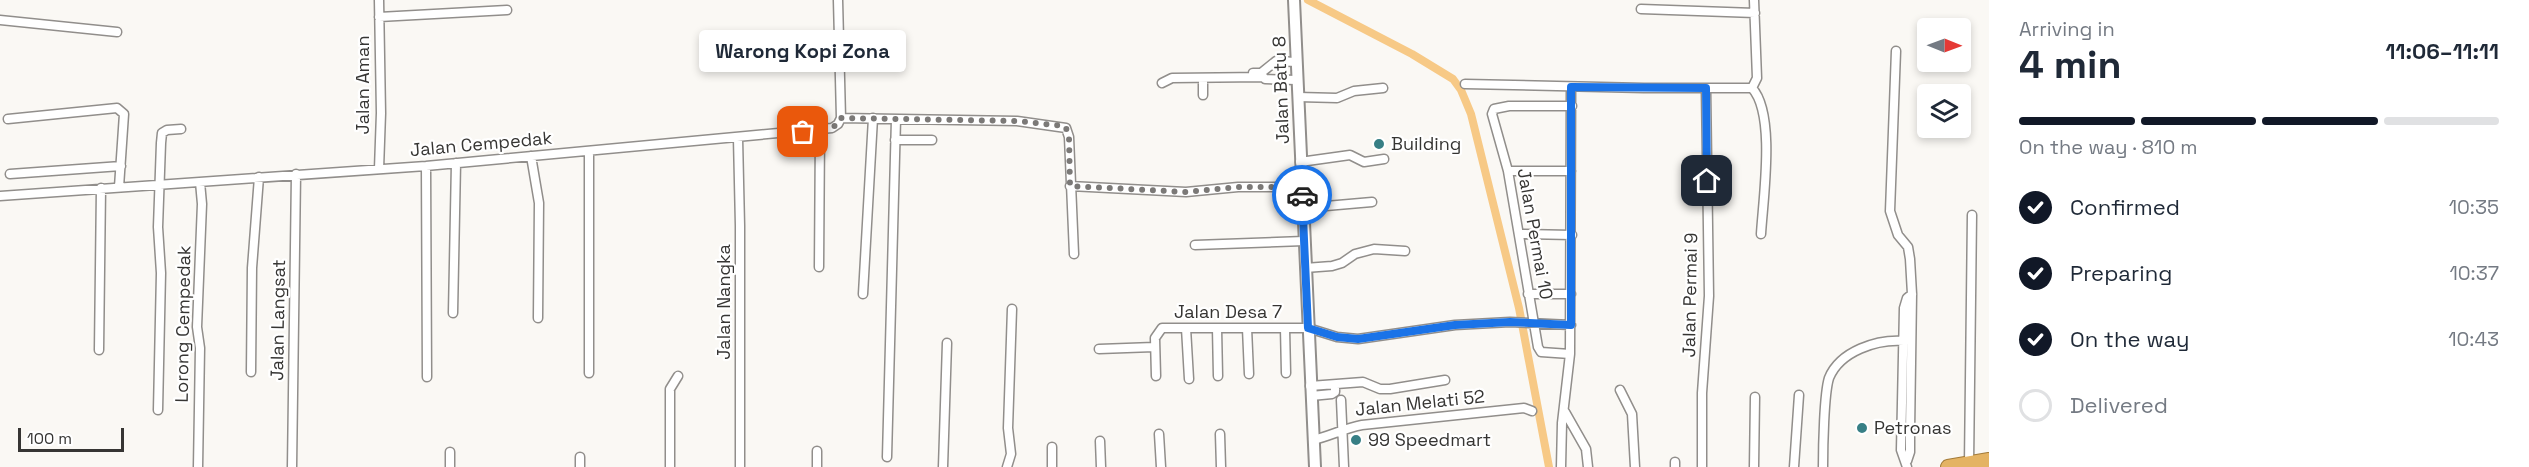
<!DOCTYPE html>
<meta charset="utf-8">
<style>
body{margin:0;font-family:"Space Grotesk",sans-serif;background:#f2f2f3;color:#1f2937;height:100vh;display:flex;flex-direction:column;font-size:22px;white-space:nowrap}
*{box-sizing:border-box;margin:0}
p{font-size:20px;color:#747a83}
.icon{flex:none;width:33px;height:33px;fill:none;stroke:currentColor;stroke-width:2;stroke-linecap:round;stroke-linejoin:round}
.map{position:relative;flex:1;overflow:hidden}
.side{display:flex;flex-direction:column;background:#fff;width:540px}
.side>*{flex:none}
.needle{width:39px;rotate:91deg}
.controls{position:absolute;left:1917px;top:18px;display:grid;gap:12px}
.controls a{display:grid;place-items:center;width:54px;height:54px;border-radius:6px;background:#fff;box-shadow:0 3px 9px #0003;font-size:30px}
.scale{position:absolute;left:18px;bottom:15px;width:106px;box-sizing:border-box;padding-left:6px;border:3px solid #363533;border-top:0;font-size:16px;line-height:21px;white-space:nowrap;color:#363533;-webkit-text-stroke:4px #fff;paint-order:stroke}
.pin{position:absolute;display:grid;place-items:center;width:51px;height:51px;color:#fff;margin:-26px;border-radius:12px;box-shadow:0 3px 9px #0006}
.courier{position:absolute;display:grid;place-items:center;width:60px;height:60px;margin:-30px;border:4px solid #1a73e8;border-radius:50%;background:#fff;color:#222;box-shadow:0 2px 8px #0007}
.bubble{position:absolute;height:42px;border-radius:6px;background:#fff;box-shadow:0 3px 9px #0003;font-size:20px;font-weight:600;line-height:42px;text-align:center}
.headline em{font-style:normal;font-weight:600}
.headline div{display:flex;flex-direction:column-reverse}
.headline{display:flex;align-items:center;justify-content:space-between;height:102px;padding:0 30px}
h1{font-size:39px;font-weight:600;line-height:45px}
.bar{display:grid;grid-template-columns:repeat(4,1fr);gap:9px 6px;align-content:center;height:72px;padding:0 30px}
.bar i{height:8px;border-radius:4px;background:#e0e1e3}
.bar .current{background:#111827}
.bar p{grid-column:span 4}
ol{padding:0 30px;list-style:none}
li{display:flex;align-items:center;gap:18px;height:66px}
li p{margin-inline-start:auto}
li .icon{padding:6px;border-radius:50%;background:#111827;color:#fff;stroke-width:4}
li:last-child{color:#747a83}
li i{width:33px;height:33px;border:3px solid #e0e1e3;border-radius:50%}
main{display:flex;flex:1;min-height:0}
.map>svg:first-child{display:block}
.lines{fill:none;stroke-linecap:round;stroke-linejoin:round}
.canal{stroke:#f7c986;stroke-width:8}
.minor-casing{stroke:#918e8b;stroke-width:11}
.tertiary-casing{stroke:#918e8b;stroke-width:14}
.trunk-casing{stroke:#a37b39;stroke-width:16}
.minor{stroke:#fff;stroke-width:8}
.tertiary{stroke:#fff;stroke-width:10}
.trunk{stroke:#e4b363;stroke-width:14}
.done{stroke:#7b7977;stroke-width:6;stroke-dasharray:0 10.8}
.route{stroke:#1a73e8;stroke-width:8}
.poi-dot{fill:#377f85;stroke:#fff;stroke-width:2}
.labels{text-anchor:middle;stroke-width:4.5;stroke-linejoin:round;paint-order:stroke}
.street-label{font-size:18px;fill:#363533;stroke:#fff}
.poi-label{font-size:18px;fill:#363533;stroke:#fff;text-anchor:start}
</style>
<main>
<div class="map">
<svg width="1989" height="467" viewBox="0 0 1989 467">
<rect width="100%" height="100%" fill="#faf8f4"/>
<g class="lines">
<path class="canal" d="M 1308,0 L 1412,54 L 1453,79 L 1461,90 L 1471,114 L 1519,308 L 1549,467"/>
<g class="minor-casing">
<path id="minor" d="M 379,0 L 381,113 L 379,169
M 1641,9 L 1755,13
M 379,17 L 507,10
M 0,20 L 117,32
M 1896,51 L 1890,211 L 1898,235 L 1908,247 L 1910,259 L 1912,294 L 1910,432 L 1910,452 L 1907,461
M 1253,73 L 1261,73 L 1276,61 L 1296,62
M 1261,74 L 1265,79 L 1297,80
M 1203,78 L 1203,95
M 1162,83 L 1172,78 L 1263,77
M 1465,84 L 1644,88 L 1752,88 L 1757,78 L 1754,0
M 1752,88 C 1776,114 1763,199 1761,234
M 1298,97 L 1337,98 L 1354,91 L 1383,88
M 841,118 L 1017,121 L 1066,128 L 1069,137 L 1074,254
M 8,119 L 117,108 L 124,114 L 119,187
M 738,138 L 740,226 L 740,467
M 895,140 L 932,140
M 589,151 L 589,373
M 531,156 L 539,203 L 538,318
M 1300,162 L 1350,155 L 1364,162 L 1384,159
M 426,166 L 427,377
M 1508,171 L 1571,171
M 10,174 L 121,166
M 1070,186 L 1186,192 L 1238,187 L 1302,187
M 0,196 L 426,166 L 832,128 L 838,124 L 841,118 L 838,0
M 1303,208 L 1372,202
M 1520,234 L 1572,235
M 1195,245 L 1304,241
M 819,267 L 820,130
M 1305,268 L 1332,266 L 1342,263 L 1355,254 L 1374,249 L 1405,251
M 863,294 L 873,118
M 1528,294 L 1571,294
M 453,313 L 456,163
M 1186,328 L 1189,379
M 1217,328 L 1218,376
M 1247,328 L 1249,374
M 1285,328 L 1286,373
M 1099,349 L 1154,347
M 99,350 L 101,188
M 1570,354 L 1541,352 L 1538,347 L 1508,171 L 1492,114 L 1494,109 L 1509,106 L 1572,106
M 251,372 L 252,268 L 259,177
M 1156,376 L 1155,338 L 1162,328 L 1308,328 L 1337,337 L 1358,339 L 1455,325 L 1510,322 L 1571,325
M 1310,386 L 1363,382 L 1380,389 L 1390,389 L 1445,380
M 1620,390 L 1632,414 L 1635,467
M 1311,396 L 1332,394 L 1335,392 L 1335,385
M 1341,400 L 1344,467
M 158,410 L 161,273 L 158,227 L 161,143 L 162,133 L 167,130 L 181,129
M 1565,412 L 1586,449 L 1588,467
M 1159,434 L 1161,467
M 1220,434 L 1221,467
M 1313,440 C 1330,436 1345,428 1362,425 L 1524,408 L 1532,411
M 1100,441 L 1101,467
M 580,457 L 580,467
M 887,457 L 896,119
M 1969,464 L 1972,215
M 198,467 L 200,348 L 197,327 L 202,204 L 200,182
M 292,467 L 296,174
M 450,467 L 450,452
M 670,467 L 670,389 L 678,376
M 817,467 L 817,451
M 943,467 L 947,343
M 1007,467 L 1011,454 L 1008,428 L 1012,309
M 1052,467 L 1052,447
M 1561,467 L 1562,423 L 1570,354 L 1571,87
M 1675,467 L 1675,462
M 1702,467 L 1702,393 L 1709,296 L 1706,89
M 1754,467 L 1755,397
M 1794,467 L 1799,395
M 1823,467 C 1823,448 1824,394 1829,378 C 1840,351 1877,339 1904,341
M 1907,467 L 1901,450 L 1904,308 L 1907,298 L 1912,294"/>
</g>
<g class="tertiary-casing">
<path id="tertiary" d="M 1294,0 L 1315,467"/>
</g>
<g class="trunk-casing">
<path id="trunk" d="M 1948,467 L 1989,460"/>
</g>
<use href="#minor" class="minor"/>
<use href="#tertiary" class="tertiary"/>
<use href="#trunk" class="trunk"/>
</g>
<g class="lines">
<path class="done" d="M 803,132 C 817,130 834,133 841,118 L 1017,121 L 1064,126 L 1066,128 L 1069,137 L 1070,186 L 1186,192 L 1238,187 L 1302,187 L 1302,195"/>
<path class="route" d="M 1302,195 L 1308,328 L 1337,337 L 1358,339 L 1455,325 L 1510,322 L 1571,325 L 1571,87 L 1706,88 L 1707,181"/>
</g>
<g class="poi-dot">
<circle cx="1379" cy="144" r="6"/>
<circle cx="1862" cy="428" r="6"/>
<circle cx="1356" cy="440" r="6"/>
</g>
<g class="labels">
<g class="street-label">
<text transform="translate(363 85) rotate(-90)" y="6">Jalan Aman</text>
<text transform="translate(1281 90) rotate(-92)" y="6">Jalan Batu 8</text>
<text transform="translate(481 144) rotate(-5)" y="6">Jalan Cempedak</text>
<text transform="translate(1535 234) rotate(80)" y="6">Jalan Permai 10</text>
<text transform="translate(1690 295) rotate(-89)" y="6">Jalan Permai 9</text>
<text transform="translate(724 302) rotate(-90)" y="6">Jalan Nangka</text>
<text x="1228" y="318">Jalan Desa 7</text>
<text transform="translate(278 320) rotate(-89)" y="6">Jalan Langsat</text>
<text transform="translate(183 324) rotate(-89)" y="6">Lorong Cempedak</text>
<text transform="translate(1420 403) rotate(-6)" y="6">Jalan Melati 52</text>
</g>
<g class="poi-label">
<text x="1391" y="150">Building</text>
<text x="1874" y="434">Petronas</text>
<text x="1368" y="446">99 Speedmart</text>
</g>
</g>
</svg>
<div class="controls">
<a><svg class="needle" viewBox="-14 -14 28 28"><path d="M0-13l5 13h-10z" fill="#e53935"/><path d="M0 13l5-13h-10z" fill="#747a83"/></svg></a>
<a><svg class="icon" aria-label="layers" viewBox="0 0 24 24"><path d="M12 4l9 5-9 5-9-5zM3 14l9 5 9-5"/></svg></a>
</div>
<div class="scale">100 m</div>
<div class="pin" style="left:803px;top:132px;background:#ea580c"><svg class="icon" aria-label="bag" viewBox="0 0 24 24"><path d="M5 8h14l-1 12H6zM9 8a3 3 0 0 1 6 0"/></svg></div>
<div class="pin" style="left:1707px;top:181px;background:#1f2937"><svg class="icon" aria-label="home" viewBox="0 0 24 24"><path d="M3 11l9-7 9 7M6 9v11h12V9"/></svg></div>
<div class="courier" style="left:1302px;top:195px"><svg class="icon" aria-label="car" viewBox="0 0 24 24"><path d="M5 17H2v-5l4-1 3-4h7l3 4 3 1v5h-3M9 17h6M6 11h13"/><circle cx="7" cy="17" r="2"/><circle cx="17" cy="17" r="2"/></svg></div>
<div class="bubble" style="left:699px;top:30px;width:207px">Warong Kopi Zona</div>
</div>
<section class="side">
<div class="headline"><div><h1>4 min</h1><p>Arriving in</p></div><em>11:06–11:11</em></div>
<div class="bar"><i class="current"></i><i class="current"></i><i class="current"></i><i></i><p>On the way · 810 m</p></div>
<ol>
<li><svg class="icon" aria-label="check" viewBox="0 0 24 24"><path d="M5 12l5 5 9-10"/></svg>Confirmed<p>10:35</p></li>
<li><svg class="icon" aria-label="check" viewBox="0 0 24 24"><path d="M5 12l5 5 9-10"/></svg>Preparing<p>10:37</p></li>
<li><svg class="icon" aria-label="check" viewBox="0 0 24 24"><path d="M5 12l5 5 9-10"/></svg>On the way<p>10:43</p></li>
<li><i></i>Delivered</li>
</ol>
</section>
</main>
